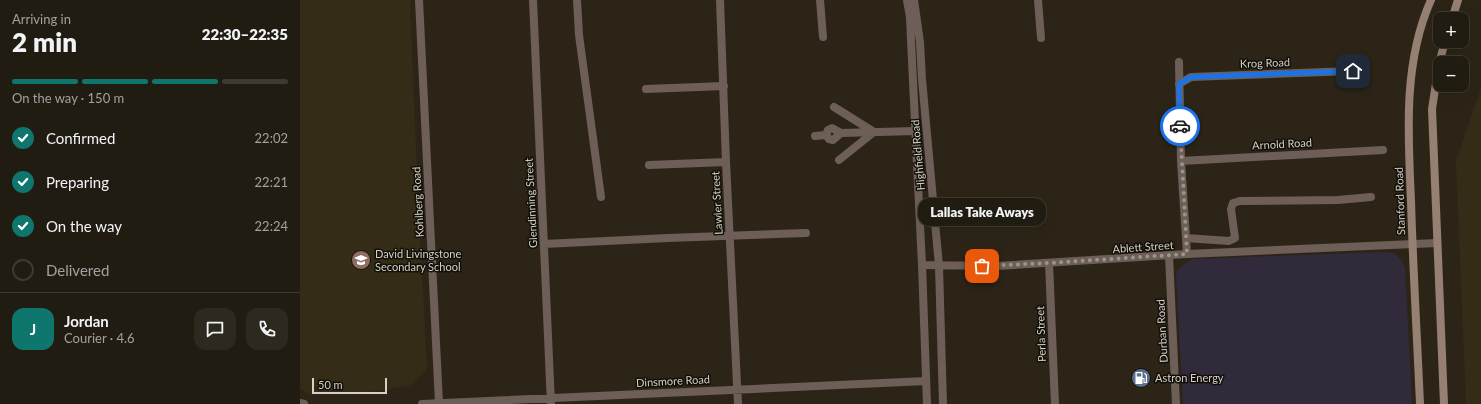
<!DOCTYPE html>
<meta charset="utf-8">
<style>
body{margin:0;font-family:Lato,sans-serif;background:#2d291f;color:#f1f3f6;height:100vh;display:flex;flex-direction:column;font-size:15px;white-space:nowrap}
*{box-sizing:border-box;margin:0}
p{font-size:13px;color:#a2a19f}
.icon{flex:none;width:22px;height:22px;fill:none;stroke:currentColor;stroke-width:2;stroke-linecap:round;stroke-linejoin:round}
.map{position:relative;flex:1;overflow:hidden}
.side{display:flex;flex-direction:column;background:#211c11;width:300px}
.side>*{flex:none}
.fabs{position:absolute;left:1133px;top:12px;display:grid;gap:8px}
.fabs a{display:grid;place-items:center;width:36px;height:36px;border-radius:8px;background:#211c11;box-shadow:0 4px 16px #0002,0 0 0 1px #3e3a31;font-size:20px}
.scale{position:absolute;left:12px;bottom:10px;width:75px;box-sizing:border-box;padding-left:4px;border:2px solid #d5d1c8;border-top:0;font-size:11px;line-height:14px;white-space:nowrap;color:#d5d1c8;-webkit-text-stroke:3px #120f08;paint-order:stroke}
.pin{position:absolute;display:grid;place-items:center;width:34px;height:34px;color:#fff;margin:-17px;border-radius:8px;box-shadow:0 2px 6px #0006}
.courier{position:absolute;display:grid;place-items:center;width:40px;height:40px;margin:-20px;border:3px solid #1a73e8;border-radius:50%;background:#fff;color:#222;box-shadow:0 1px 5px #0007}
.bubble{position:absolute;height:28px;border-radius:12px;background:#211c11;box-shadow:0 4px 16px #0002,0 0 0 1px #3e3a31;font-size:13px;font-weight:800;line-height:28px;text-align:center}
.summary em{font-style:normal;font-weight:800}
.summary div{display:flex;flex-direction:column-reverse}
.summary{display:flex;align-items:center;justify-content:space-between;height:68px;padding:0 12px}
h1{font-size:26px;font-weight:800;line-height:30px}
.bar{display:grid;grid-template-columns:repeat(4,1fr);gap:6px 4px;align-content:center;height:48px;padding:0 12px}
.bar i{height:5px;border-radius:3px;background:#3e3a31}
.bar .selected{background:#0f766e}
.bar p{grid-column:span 4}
.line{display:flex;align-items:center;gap:10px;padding:0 12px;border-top:1px solid #3e3a31}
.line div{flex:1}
.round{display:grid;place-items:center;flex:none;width:42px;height:42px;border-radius:12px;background:#2d291f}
ol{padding:0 12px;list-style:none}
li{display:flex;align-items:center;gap:12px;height:44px}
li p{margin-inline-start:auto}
li .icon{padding:4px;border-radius:50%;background:#0f766e;color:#fff;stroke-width:4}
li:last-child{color:#a2a19f}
li i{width:22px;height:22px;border:2px solid #3e3a31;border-radius:50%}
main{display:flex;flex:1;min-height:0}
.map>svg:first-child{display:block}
.commercial{fill:#302a3a}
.built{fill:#352c17}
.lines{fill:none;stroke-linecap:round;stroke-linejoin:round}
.minor{stroke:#6d5f57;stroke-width:8}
.tertiary{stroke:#6d5f57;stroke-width:8}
.secondary{stroke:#958073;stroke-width:8}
.done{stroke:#9a958a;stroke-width:4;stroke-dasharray:0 7.2}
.route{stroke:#1a73e8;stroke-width:5}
.labels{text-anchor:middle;stroke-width:3;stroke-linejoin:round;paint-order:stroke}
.street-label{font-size:11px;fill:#d5d1c8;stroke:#120f08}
.poi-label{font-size:11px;fill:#d5d1c8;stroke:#120f08;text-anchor:start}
</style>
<main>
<section class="side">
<div class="summary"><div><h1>2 min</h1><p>Arriving in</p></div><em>22:30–22:35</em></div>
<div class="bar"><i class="selected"></i><i class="selected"></i><i class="selected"></i><i></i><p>On the way · 150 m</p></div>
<ol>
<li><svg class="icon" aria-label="check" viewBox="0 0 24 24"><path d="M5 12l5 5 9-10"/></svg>Confirmed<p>22:02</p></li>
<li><svg class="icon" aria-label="check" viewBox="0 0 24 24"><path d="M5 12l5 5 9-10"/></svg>Preparing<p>22:21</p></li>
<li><svg class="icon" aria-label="check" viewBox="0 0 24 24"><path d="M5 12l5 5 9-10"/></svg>On the way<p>22:24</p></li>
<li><i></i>Delivered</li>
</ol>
<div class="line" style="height:72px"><b class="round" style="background:#0f766e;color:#fff">J</b><div><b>Jordan</b><p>Courier · 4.6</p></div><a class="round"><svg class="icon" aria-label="chat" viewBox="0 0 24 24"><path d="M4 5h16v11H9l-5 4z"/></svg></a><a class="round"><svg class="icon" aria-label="phone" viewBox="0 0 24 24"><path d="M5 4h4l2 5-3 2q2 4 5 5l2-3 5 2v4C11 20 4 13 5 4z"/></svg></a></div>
</section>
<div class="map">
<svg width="1181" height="404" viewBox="0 0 1181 404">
<rect width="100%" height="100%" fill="#2c2517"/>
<path class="commercial" d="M 1083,252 L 1094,253 L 1102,261 L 1105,268 L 1112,404 L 883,404 L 876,272 L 883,265 L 892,259 Z"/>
<path class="built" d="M 0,0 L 110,0 L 116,152 L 127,369 L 111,385 L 58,394 L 9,394 L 0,389 Z
M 1181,88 L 1181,404 L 1166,404 L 1156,161 Z"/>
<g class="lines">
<path class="minor" d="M 119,0 L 139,403
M 233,0 L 251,404
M 277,0 L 279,35 L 301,197
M 420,0 L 426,162 L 438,404
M 520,0 L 523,37
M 738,0 L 741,38
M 879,62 L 881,161 L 887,254
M 879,84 L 891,77 L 1053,71
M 346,89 L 424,86
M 534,107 L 574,132 L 539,160
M 526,135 L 528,130 L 532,128 L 541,133
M 515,136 L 526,135 L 529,139 L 533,140 L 541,133 L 615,131
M 881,161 L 1083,150
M 349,165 L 426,162
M 886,238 L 929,241 L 935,238 L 931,209 L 933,203 L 940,201 L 1038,200 L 1071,197
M 244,244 L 368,238 L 506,233
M 749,263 L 755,404
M 622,265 L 627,404
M 639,266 L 643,404
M 0,403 L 4,404
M 122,404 L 626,381"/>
<path class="tertiary" d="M 607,0 L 610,17 L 611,40 L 622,265 L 697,266 L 887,254 L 1137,243
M 614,0 L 620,42 L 622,79 L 639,266
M 869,256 L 876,404"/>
<path class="secondary" d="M 1152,19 L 1158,0
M 1120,404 C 1117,336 1113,268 1111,201 C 1108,133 1103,63 1131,0
M 1144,404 L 1132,109 L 1139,64 L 1145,41"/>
</g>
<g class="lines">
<path class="done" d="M 682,266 L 749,263 L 887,254 L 880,126"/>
<path class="route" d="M 880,126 L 879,84 L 891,77 L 1053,71"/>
</g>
<defs>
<g id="school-disc" transform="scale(1)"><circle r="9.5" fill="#8d6e63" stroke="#120f08"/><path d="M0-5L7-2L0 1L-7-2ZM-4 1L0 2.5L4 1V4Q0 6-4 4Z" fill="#fff"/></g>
<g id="fuel-disc" transform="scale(1)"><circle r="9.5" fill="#5c6f8a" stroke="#120f08"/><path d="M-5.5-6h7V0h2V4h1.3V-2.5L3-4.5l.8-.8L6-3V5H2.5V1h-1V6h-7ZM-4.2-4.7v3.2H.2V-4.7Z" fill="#fff"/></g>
</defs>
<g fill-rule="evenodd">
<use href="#school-disc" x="61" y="260"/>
<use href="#fuel-disc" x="841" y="378"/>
</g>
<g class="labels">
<g class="street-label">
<text transform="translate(965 63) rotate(-2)" y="4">Krog Road</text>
<text transform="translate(982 144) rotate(-3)" y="4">Arnold Road</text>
<text transform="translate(618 155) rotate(-95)" y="4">Highfield Road</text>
<text transform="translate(1100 201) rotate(-92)" y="4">Stanford Road</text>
<text transform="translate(118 202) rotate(-93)" y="4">Kohlberg Road</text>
<text transform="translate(231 203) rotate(-93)" y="4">Glendinning Street</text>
<text transform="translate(417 203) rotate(-93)" y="4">Lawler Street</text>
<text transform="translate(843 247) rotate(-4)" y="4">Ablett Street</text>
<text transform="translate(862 331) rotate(-93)" y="4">Durban Road</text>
<text transform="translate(741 334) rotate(-92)" y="4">Perla Street</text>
<text transform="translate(373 381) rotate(-3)" y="4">Dinsmore Road</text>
</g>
<g class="poi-label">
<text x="75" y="258">David Livingstone<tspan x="75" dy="13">Secondary School</tspan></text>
<text x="855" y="382">Astron Energy</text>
</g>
</g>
</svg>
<div class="fabs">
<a>+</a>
<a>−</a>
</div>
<div class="scale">50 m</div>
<div class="pin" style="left:682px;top:266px;background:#ea580c"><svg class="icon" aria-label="bag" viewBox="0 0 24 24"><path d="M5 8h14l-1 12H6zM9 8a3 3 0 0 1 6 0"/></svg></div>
<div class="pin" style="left:1053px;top:71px;background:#1f2937"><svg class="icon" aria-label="home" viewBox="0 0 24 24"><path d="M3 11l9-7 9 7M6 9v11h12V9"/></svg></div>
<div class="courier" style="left:880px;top:126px"><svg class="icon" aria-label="car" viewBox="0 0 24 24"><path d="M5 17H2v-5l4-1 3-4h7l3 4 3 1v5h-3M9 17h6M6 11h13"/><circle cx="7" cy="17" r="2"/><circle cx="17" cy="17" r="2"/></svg></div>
<div class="bubble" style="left:618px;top:198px;width:128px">Lallas Take Aways</div>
</div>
</main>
